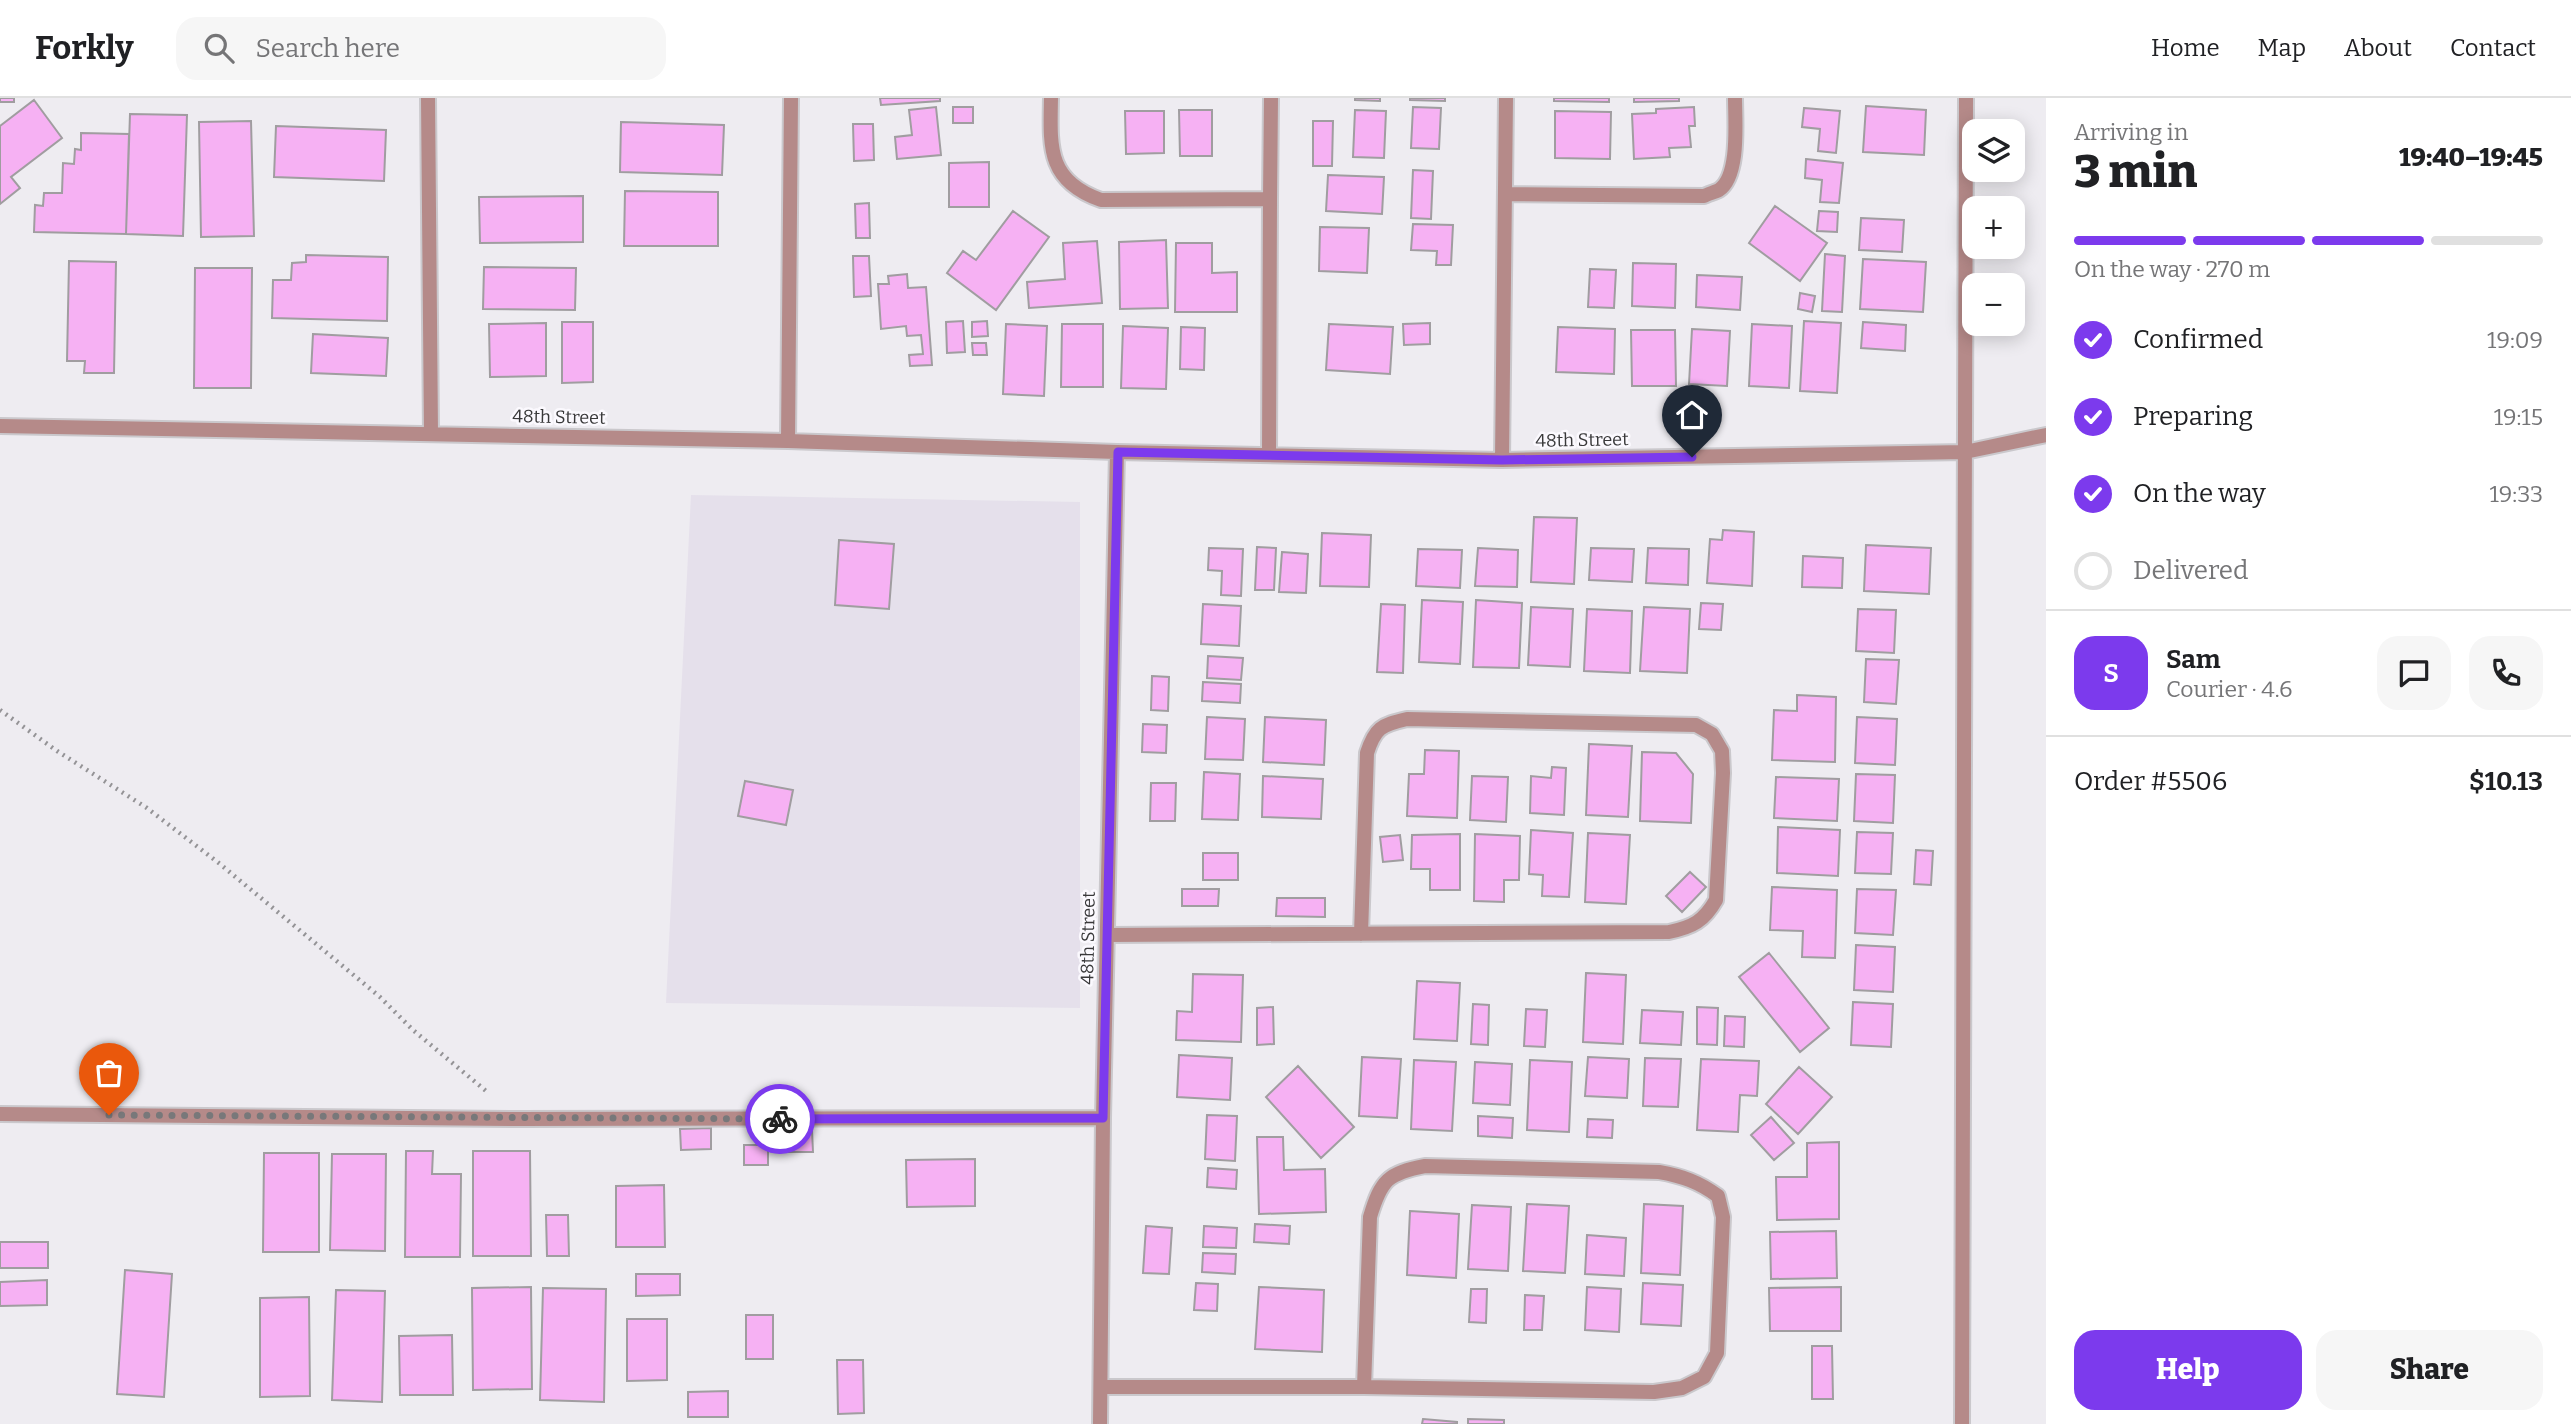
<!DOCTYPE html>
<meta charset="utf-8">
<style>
body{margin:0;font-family:Bitter,serif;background:#f6f6f6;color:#202124;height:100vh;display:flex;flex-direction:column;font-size:26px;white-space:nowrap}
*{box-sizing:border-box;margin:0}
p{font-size:23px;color:#757577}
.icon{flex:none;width:38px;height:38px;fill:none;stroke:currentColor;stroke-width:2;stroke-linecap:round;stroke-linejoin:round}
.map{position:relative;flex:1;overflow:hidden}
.drawer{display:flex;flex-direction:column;background:#fff;width:525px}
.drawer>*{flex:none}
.fabs{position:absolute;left:1962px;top:21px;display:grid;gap:14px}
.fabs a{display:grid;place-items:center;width:63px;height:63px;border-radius:14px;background:#fff;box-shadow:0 4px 18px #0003;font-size:35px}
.pin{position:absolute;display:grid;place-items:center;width:60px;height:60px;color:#fff;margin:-72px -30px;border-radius:50% 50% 50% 0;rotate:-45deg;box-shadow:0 0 7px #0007}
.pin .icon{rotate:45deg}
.courier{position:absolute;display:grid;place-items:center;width:70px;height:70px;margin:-35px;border:5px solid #7c3aed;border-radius:50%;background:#fff;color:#222;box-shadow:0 2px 9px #0007}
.headline em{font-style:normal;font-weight:800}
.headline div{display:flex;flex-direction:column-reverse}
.headline{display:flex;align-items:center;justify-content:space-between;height:119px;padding:0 28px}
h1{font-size:46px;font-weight:800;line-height:52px}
.bar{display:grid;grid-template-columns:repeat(4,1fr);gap:10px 7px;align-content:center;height:84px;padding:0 28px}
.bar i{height:9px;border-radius:5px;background:#e0e0e0}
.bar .on{background:#7c3aed}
.bar p{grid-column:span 4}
.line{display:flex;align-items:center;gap:18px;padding:0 28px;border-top:2px solid #e0e0e0}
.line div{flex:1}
.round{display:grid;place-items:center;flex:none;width:74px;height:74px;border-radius:21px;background:#f6f6f6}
ol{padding:0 28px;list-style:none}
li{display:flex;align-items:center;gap:21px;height:77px}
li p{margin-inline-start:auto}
li .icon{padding:7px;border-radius:50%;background:#7c3aed;color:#fff;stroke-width:4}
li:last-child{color:#757577}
li i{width:38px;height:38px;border:4px solid #e0e0e0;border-radius:50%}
.primary-button{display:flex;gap:14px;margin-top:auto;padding:14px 28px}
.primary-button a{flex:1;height:80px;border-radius:21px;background:#7c3aed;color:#fff;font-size:28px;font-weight:800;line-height:80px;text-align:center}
.primary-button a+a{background:#f6f6f6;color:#202124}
header{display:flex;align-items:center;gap:42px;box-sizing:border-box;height:98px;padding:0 35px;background:#fff;border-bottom:2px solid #e0e0e0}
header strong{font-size:33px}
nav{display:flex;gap:38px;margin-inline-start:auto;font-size:24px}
.search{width:490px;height:63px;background:#f6f6f6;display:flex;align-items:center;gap:18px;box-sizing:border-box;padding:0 24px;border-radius:21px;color:#757577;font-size:26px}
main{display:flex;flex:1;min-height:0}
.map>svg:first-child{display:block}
.built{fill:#e5e0eb}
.building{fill:#f6b1f3;stroke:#a09da0;stroke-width:2}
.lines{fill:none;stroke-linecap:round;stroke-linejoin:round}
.street-casing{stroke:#cac8cc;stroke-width:18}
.path{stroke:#949396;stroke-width:4.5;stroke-dasharray:2 5;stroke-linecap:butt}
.street{stroke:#b58a89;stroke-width:14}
.done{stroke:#78787a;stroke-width:7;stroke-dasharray:0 12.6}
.route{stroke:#7c3aed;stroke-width:9}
.labels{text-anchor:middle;stroke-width:5;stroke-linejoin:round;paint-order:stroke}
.street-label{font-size:18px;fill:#39393a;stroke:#fbf9fe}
</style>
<header>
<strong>Forkly</strong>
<div class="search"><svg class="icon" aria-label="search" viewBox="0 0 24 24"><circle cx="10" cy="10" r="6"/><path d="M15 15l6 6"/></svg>Search here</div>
<nav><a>Home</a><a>Map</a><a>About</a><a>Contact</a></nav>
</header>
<main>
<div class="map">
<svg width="2046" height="1326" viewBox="0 0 2046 1326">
<rect width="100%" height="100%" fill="#eeecf1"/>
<path class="built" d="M 691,397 L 1080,404 L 1080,910 L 666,905 Z"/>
<path class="building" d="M 0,0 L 14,0 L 14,4 L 0,4 Z
M 880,0 L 940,0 L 940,3 L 881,7 Z
M 1355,0 L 1380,0 L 1380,3 L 1355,2 Z
M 1410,0 L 1445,0 L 1445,3 L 1410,2 Z
M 1554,0 L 1609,0 L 1609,4 L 1554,3 Z
M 1634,0 L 1679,0 L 1679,3 L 1634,4 Z
M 34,2 L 62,40 L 11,79 L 20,90 L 0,106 L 0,28 Z
M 1866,8 L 1926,12 L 1924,57 L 1863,54 Z
M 936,9 L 941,57 L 897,61 L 895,39 L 912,37 L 909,12 Z
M 953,9 L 973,9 L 973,25 L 953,25 Z
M 1413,9 L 1441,10 L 1439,51 L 1411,50 Z
M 1694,9 L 1695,28 L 1689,28 L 1691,49 L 1669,50 L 1670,59 L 1634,61 L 1632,16 L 1656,15 L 1656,11 Z
M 1804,10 L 1840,13 L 1836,55 L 1818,53 L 1820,31 L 1802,29 Z
M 1179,12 L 1212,12 L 1212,58 L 1180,58 Z
M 1355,12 L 1386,13 L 1384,60 L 1353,59 Z
M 1125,13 L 1164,13 L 1164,55 L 1126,56 Z
M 1555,13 L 1611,14 L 1610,61 L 1555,60 Z
M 130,16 L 187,17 L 183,138 L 126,136 Z
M 251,23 L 254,138 L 201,139 L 199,24 Z
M 1313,23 L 1333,23 L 1332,68 L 1313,68 Z
M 621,24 L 724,27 L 722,77 L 620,74 Z
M 853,26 L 873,26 L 874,62 L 854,63 Z
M 276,28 L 386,32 L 384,83 L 274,79 Z
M 81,35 L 129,36 L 126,136 L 34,134 L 35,107 L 43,108 L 44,95 L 62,95 L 63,65 L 74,66 L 75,51 L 81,52 Z
M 1806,61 L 1843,65 L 1839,105 L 1820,104 L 1822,82 L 1805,80 Z
M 989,64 L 989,109 L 949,109 L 949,65 Z
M 1413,72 L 1433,73 L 1431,121 L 1411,120 Z
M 1328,77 L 1384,79 L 1382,116 L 1326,113 Z
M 625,93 L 718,94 L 718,148 L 624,148 Z
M 583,98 L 583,144 L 480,145 L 479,99 Z
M 869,105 L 870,140 L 856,140 L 855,106 Z
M 1775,108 L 1827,145 L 1800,183 L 1749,145 Z
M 1013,113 L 1049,139 L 996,212 L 947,175 L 963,153 L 976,162 Z
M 1819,113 L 1838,114 L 1837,134 L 1817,133 Z
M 1861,120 L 1904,122 L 1902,154 L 1859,152 Z
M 1413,126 L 1453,127 L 1451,167 L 1436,167 L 1437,153 L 1411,152 Z
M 1320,129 L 1369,130 L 1367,175 L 1319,173 Z
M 1166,142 L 1168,210 L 1120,211 L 1119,144 Z
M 1097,143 L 1102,205 L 1029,210 L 1027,184 L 1065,181 L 1063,145 Z
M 1176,145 L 1212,145 L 1212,175 L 1237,174 L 1237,214 L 1175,214 Z
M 1825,156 L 1845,158 L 1842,214 L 1822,213 Z
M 306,157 L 388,159 L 387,223 L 272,220 L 273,182 L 291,182 L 292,165 L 306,164 Z
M 853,158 L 869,158 L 871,198 L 854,199 Z
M 1863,161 L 1926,164 L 1923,214 L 1860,211 Z
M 69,163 L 116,164 L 114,275 L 84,275 L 85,263 L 67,263 Z
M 1633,165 L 1676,166 L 1675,210 L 1632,208 Z
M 484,169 L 576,170 L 575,212 L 483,211 Z
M 195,170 L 252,170 L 251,290 L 194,290 Z
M 1590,171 L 1616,172 L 1614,210 L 1588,209 Z
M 907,176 L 908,190 L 926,189 L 932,267 L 910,268 L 909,257 L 923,256 L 921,237 L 907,238 L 906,228 L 881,231 L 878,186 L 889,186 L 888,178 Z
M 1697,177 L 1742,179 L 1740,212 L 1696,209 Z
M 1800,195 L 1815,198 L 1812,214 L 1798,211 Z
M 963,223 L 965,254 L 947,255 L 946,224 Z
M 987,223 L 988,238 L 972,239 L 972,224 Z
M 1804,223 L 1841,225 L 1837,295 L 1800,293 Z
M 562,224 L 593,224 L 593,284 L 562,285 Z
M 1863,224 L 1906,227 L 1905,253 L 1861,250 Z
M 546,225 L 546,278 L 490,279 L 489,226 Z
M 1430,225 L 1430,246 L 1404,247 L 1403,226 Z
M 1006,226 L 1047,228 L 1044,298 L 1003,296 Z
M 1062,226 L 1103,226 L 1103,289 L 1061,289 Z
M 1329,226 L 1393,229 L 1390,276 L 1326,272 Z
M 1752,226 L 1792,228 L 1789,290 L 1749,288 Z
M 1123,228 L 1168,230 L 1166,291 L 1121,290 Z
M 1181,229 L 1205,230 L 1204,272 L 1180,271 Z
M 1558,229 L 1615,231 L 1614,276 L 1556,274 Z
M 1692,231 L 1730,233 L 1727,288 L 1689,286 Z
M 1631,232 L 1675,232 L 1676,288 L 1632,288 Z
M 313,236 L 388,240 L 386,278 L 311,275 Z
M 972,245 L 986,245 L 987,257 L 973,257 Z
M 1534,419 L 1577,420 L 1574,486 L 1531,484 Z
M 1723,432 L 1754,434 L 1752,488 L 1707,485 L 1710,441 L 1722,442 Z
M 1322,435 L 1371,437 L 1369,489 L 1320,488 Z
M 839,442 L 894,446 L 889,511 L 835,507 Z
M 1866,447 L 1931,450 L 1929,496 L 1864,493 Z
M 1257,449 L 1276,450 L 1274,492 L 1255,492 Z
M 1209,450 L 1243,451 L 1241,498 L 1221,497 L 1222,473 L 1208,472 Z
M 1478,450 L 1518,452 L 1517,489 L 1475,488 Z
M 1591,450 L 1634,451 L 1632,484 L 1589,482 Z
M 1648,450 L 1689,451 L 1688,487 L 1646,485 Z
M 1418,451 L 1462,452 L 1460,490 L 1416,488 Z
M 1282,454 L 1308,456 L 1306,495 L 1279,494 Z
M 1803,458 L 1843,460 L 1842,490 L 1802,489 Z
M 1422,502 L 1463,504 L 1460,566 L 1419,564 Z
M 1476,502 L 1522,505 L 1519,570 L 1473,569 Z
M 1701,505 L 1723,506 L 1721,532 L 1699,531 Z
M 1203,506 L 1241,508 L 1239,548 L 1201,546 Z
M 1381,506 L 1405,507 L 1403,575 L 1377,574 Z
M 1531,509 L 1573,511 L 1570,569 L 1528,567 Z
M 1644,509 L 1690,511 L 1687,575 L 1640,573 Z
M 1587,511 L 1632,513 L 1630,575 L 1584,573 Z
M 1858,511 L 1896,512 L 1894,555 L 1856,553 Z
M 1208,558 L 1243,560 L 1241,582 L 1207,580 Z
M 1866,561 L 1899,562 L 1896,606 L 1864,604 Z
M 1152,578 L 1169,579 L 1168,613 L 1151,612 Z
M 1203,584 L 1241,586 L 1240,605 L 1202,603 Z
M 1797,597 L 1836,599 L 1835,664 L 1772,662 L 1774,612 L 1797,613 Z
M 1207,619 L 1245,621 L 1243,662 L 1205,661 Z
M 1265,619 L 1326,622 L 1324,667 L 1263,664 Z
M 1857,619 L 1897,621 L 1895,667 L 1855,665 Z
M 1143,626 L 1167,627 L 1166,655 L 1142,654 Z
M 1589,646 L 1632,648 L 1628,719 L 1586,717 Z
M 1425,652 L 1459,653 L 1457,720 L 1407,718 L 1409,676 L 1424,676 Z
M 1642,654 L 1676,655 L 1693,676 L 1691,725 L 1640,723 Z
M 1552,669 L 1566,670 L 1564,717 L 1530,715 L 1531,678 L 1551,680 Z
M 1204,674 L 1240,676 L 1238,722 L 1202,721 Z
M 1856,676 L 1895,677 L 1893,725 L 1854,723 Z
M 1263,678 L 1323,681 L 1321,721 L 1262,719 Z
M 1472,678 L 1508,679 L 1506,724 L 1470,722 Z
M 1776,679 L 1839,681 L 1837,723 L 1774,720 Z
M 745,683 L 793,692 L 786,727 L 738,718 Z
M 1151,685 L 1176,685 L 1175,723 L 1150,723 Z
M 1778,729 L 1840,732 L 1838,778 L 1777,775 Z
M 1531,732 L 1573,735 L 1569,799 L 1542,798 L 1543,777 L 1529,776 Z
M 1857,734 L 1893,735 L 1891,776 L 1855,775 Z
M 1588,735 L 1630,737 L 1626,806 L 1585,804 Z
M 1460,736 L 1460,792 L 1430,792 L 1430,771 L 1411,771 L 1412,737 Z
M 1475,736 L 1520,738 L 1519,782 L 1504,782 L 1504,804 L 1474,803 Z
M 1400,737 L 1403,762 L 1383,764 L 1380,739 Z
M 1916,752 L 1933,753 L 1931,787 L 1914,786 Z
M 1203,755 L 1238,755 L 1238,782 L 1203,782 Z
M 1690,774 L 1706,789 L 1682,814 L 1666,798 Z
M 1772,789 L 1837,792 L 1835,860 L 1802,859 L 1803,833 L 1770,832 Z
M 1182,791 L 1219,791 L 1218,808 L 1182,808 Z
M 1857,791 L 1896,792 L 1893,837 L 1855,835 Z
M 1277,800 L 1325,800 L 1325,819 L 1276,818 Z
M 1856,847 L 1895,849 L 1893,894 L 1854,892 Z
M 1769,855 L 1829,930 L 1800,954 L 1739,879 Z
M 1586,875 L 1626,877 L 1623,946 L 1583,944 Z
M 1193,876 L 1243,877 L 1241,944 L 1176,942 L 1177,913 L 1192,914 Z
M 1417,883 L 1460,885 L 1457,943 L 1414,941 Z
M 1853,904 L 1893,906 L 1891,949 L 1851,947 Z
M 1473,906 L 1489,907 L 1488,947 L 1471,946 Z
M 1273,909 L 1274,946 L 1257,947 L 1257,910 Z
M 1697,909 L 1718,910 L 1717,947 L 1697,946 Z
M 1526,911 L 1547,912 L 1545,949 L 1524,948 Z
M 1642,912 L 1683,914 L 1681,947 L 1640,945 Z
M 1725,918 L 1745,919 L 1744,949 L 1724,948 Z
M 1179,957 L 1232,960 L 1230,1002 L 1177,999 Z
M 1362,959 L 1401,961 L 1397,1020 L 1359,1018 Z
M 1588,959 L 1629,961 L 1627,1000 L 1585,998 Z
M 1645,960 L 1681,961 L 1678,1009 L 1643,1008 Z
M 1701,961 L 1759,963 L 1757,998 L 1740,997 L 1738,1034 L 1697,1032 Z
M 1414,962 L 1456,964 L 1452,1033 L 1411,1031 Z
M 1530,962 L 1572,964 L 1569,1034 L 1527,1032 Z
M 1475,964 L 1512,966 L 1510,1007 L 1473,1005 Z
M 1298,968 L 1354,1029 L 1321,1060 L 1266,999 Z
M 1799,969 L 1832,999 L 1798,1036 L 1766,1006 Z
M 1207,1017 L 1237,1018 L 1235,1063 L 1205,1061 Z
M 1478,1018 L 1513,1020 L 1512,1040 L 1478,1038 Z
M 1771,1019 L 1794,1045 L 1774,1062 L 1751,1037 Z
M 1588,1021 L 1613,1022 L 1612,1040 L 1587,1039 Z
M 711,1030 L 711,1051 L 681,1052 L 680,1031 Z
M 784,1032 L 812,1032 L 813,1054 L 785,1054 Z
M 1257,1039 L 1283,1039 L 1284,1072 L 1325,1071 L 1326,1114 L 1259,1116 Z
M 1839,1044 L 1839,1121 L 1777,1122 L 1776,1079 L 1807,1079 L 1807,1045 Z
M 744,1047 L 768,1047 L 768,1067 L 744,1067 Z
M 406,1053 L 433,1053 L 432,1076 L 461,1076 L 460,1159 L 405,1159 Z
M 473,1053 L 530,1053 L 531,1158 L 473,1158 Z
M 264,1055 L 319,1055 L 319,1154 L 263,1154 Z
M 332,1056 L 386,1056 L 385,1153 L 330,1152 Z
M 975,1061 L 975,1108 L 907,1109 L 906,1062 Z
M 1208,1070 L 1237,1072 L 1236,1091 L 1207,1089 Z
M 664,1087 L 665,1149 L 616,1149 L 616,1088 Z
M 1527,1106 L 1569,1108 L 1565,1175 L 1523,1173 Z
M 1644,1106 L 1683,1108 L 1680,1177 L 1641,1175 Z
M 1472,1107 L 1511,1109 L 1508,1173 L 1468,1171 Z
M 1410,1113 L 1459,1116 L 1456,1180 L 1407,1177 Z
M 546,1117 L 568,1117 L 569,1158 L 547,1158 Z
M 1255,1126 L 1290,1128 L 1289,1146 L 1254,1144 Z
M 1146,1128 L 1172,1130 L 1169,1176 L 1143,1175 Z
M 1204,1128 L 1237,1130 L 1236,1150 L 1203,1149 Z
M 1836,1133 L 1837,1180 L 1771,1181 L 1770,1134 Z
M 1587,1137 L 1626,1140 L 1624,1178 L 1585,1176 Z
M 0,1144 L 48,1144 L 48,1170 L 0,1170 Z
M 1203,1155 L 1236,1156 L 1235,1176 L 1202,1174 Z
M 125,1172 L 172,1176 L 164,1299 L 117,1296 Z
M 636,1176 L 680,1176 L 680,1197 L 636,1198 Z
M 47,1182 L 47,1207 L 0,1208 L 0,1184 Z
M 1196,1185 L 1218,1186 L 1217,1213 L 1194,1212 Z
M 1643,1185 L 1683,1187 L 1681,1228 L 1641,1226 Z
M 531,1189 L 532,1291 L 473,1292 L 472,1190 Z
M 1259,1189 L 1324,1192 L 1322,1254 L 1255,1251 Z
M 1587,1189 L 1621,1191 L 1619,1234 L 1585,1232 Z
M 1841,1189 L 1841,1233 L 1770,1233 L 1769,1190 Z
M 543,1190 L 606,1191 L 604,1304 L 540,1302 Z
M 1471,1191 L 1487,1191 L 1486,1225 L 1469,1224 Z
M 336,1192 L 385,1193 L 382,1304 L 332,1302 Z
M 1525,1197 L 1544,1198 L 1542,1232 L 1524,1232 Z
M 309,1199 L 310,1298 L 260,1299 L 260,1200 Z
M 746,1217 L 773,1217 L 773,1261 L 746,1261 Z
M 627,1221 L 667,1221 L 667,1282 L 627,1283 Z
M 452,1237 L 453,1297 L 400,1297 L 399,1238 Z
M 1812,1248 L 1832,1248 L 1833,1301 L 1812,1301 Z
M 837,1262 L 863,1262 L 864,1315 L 838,1316 Z
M 728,1293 L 728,1319 L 688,1319 L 688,1294 Z
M 1423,1321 L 1457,1324 L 1457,1326 L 1422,1326 Z
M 1468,1321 L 1504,1322 L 1504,1326 L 1468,1326 Z"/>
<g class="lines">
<g class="street-casing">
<path id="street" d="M 428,0 L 431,335
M 1051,0 C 1050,49 1047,83 1101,102 L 1270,101 L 1271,0
M 1505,96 L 1704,98 C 1708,96 1715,94 1719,92 C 1740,78 1735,23 1735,0
M 0,328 L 788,343 L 1117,354 L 1502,362 L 1965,354 L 2046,337
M 788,343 L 791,0
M 1269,357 L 1270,101
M 1502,362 L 1506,0
M 1107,837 L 1669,834 C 1693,829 1704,823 1716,802 L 1723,675 L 1722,653 L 1712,636 L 1696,627 L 1407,621 C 1381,627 1375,630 1367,655 L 1361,836
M 0,1016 L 518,1021 L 1103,1020
M 1102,1289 L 1364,1289 L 1654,1294 L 1682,1290 L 1704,1279 L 1717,1255 L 1723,1119 L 1718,1098 C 1699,1084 1682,1078 1659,1074 L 1425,1068 C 1388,1075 1381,1082 1370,1119 L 1364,1289
M 1100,1326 L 1103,1020 L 1117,354
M 1962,1326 L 1966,0"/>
</g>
<path class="path" d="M 0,612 L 57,653 L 147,710 L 220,766 L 380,899 L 413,932 L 486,993"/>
<use href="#street" class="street"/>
</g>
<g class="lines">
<path class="done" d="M 109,1017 L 780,1021"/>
<path class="route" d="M 780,1021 L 1103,1020 L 1118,354 L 1502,362 L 1692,359"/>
</g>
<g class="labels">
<g class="street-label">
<text transform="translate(559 319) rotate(1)" y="6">48th Street</text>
<text transform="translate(1582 342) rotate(-1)" y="6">48th Street</text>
<text transform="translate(1088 840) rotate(-89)" y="6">48th Street</text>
</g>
</g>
</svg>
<div class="fabs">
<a><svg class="icon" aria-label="layers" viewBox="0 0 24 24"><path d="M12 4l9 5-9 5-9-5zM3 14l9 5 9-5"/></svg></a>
<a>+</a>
<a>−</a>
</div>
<div class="pin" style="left:109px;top:1017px;background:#ea580c"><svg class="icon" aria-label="bag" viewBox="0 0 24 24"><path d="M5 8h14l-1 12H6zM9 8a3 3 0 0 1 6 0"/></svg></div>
<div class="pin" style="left:1692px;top:359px;background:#1f2937"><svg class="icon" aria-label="home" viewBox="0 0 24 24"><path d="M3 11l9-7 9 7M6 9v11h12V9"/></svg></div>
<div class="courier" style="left:780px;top:1021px"><svg class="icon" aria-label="bike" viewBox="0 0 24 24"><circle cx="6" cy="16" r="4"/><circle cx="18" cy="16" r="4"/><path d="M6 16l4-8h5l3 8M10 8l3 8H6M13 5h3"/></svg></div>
</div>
<section class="drawer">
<div class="headline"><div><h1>3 min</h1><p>Arriving in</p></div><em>19:40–19:45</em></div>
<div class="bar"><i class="on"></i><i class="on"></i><i class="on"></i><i></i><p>On the way · 270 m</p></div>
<ol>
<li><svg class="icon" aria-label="check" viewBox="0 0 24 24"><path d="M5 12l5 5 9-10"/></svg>Confirmed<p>19:09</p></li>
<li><svg class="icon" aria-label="check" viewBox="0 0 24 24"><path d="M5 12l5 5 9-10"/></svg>Preparing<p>19:15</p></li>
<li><svg class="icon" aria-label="check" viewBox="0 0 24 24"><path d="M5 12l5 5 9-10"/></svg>On the way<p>19:33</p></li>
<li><i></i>Delivered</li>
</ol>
<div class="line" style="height:126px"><b class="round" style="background:#7c3aed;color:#fff">S</b><div><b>Sam</b><p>Courier · 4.6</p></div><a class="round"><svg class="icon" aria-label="chat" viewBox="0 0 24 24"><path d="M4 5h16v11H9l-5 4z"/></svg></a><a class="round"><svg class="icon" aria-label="phone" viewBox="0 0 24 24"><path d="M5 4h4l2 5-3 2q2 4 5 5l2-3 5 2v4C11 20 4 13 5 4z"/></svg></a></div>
<div class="line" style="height:91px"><div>Order #5506</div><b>$10.13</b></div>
<div class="primary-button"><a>Help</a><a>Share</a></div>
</section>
</main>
